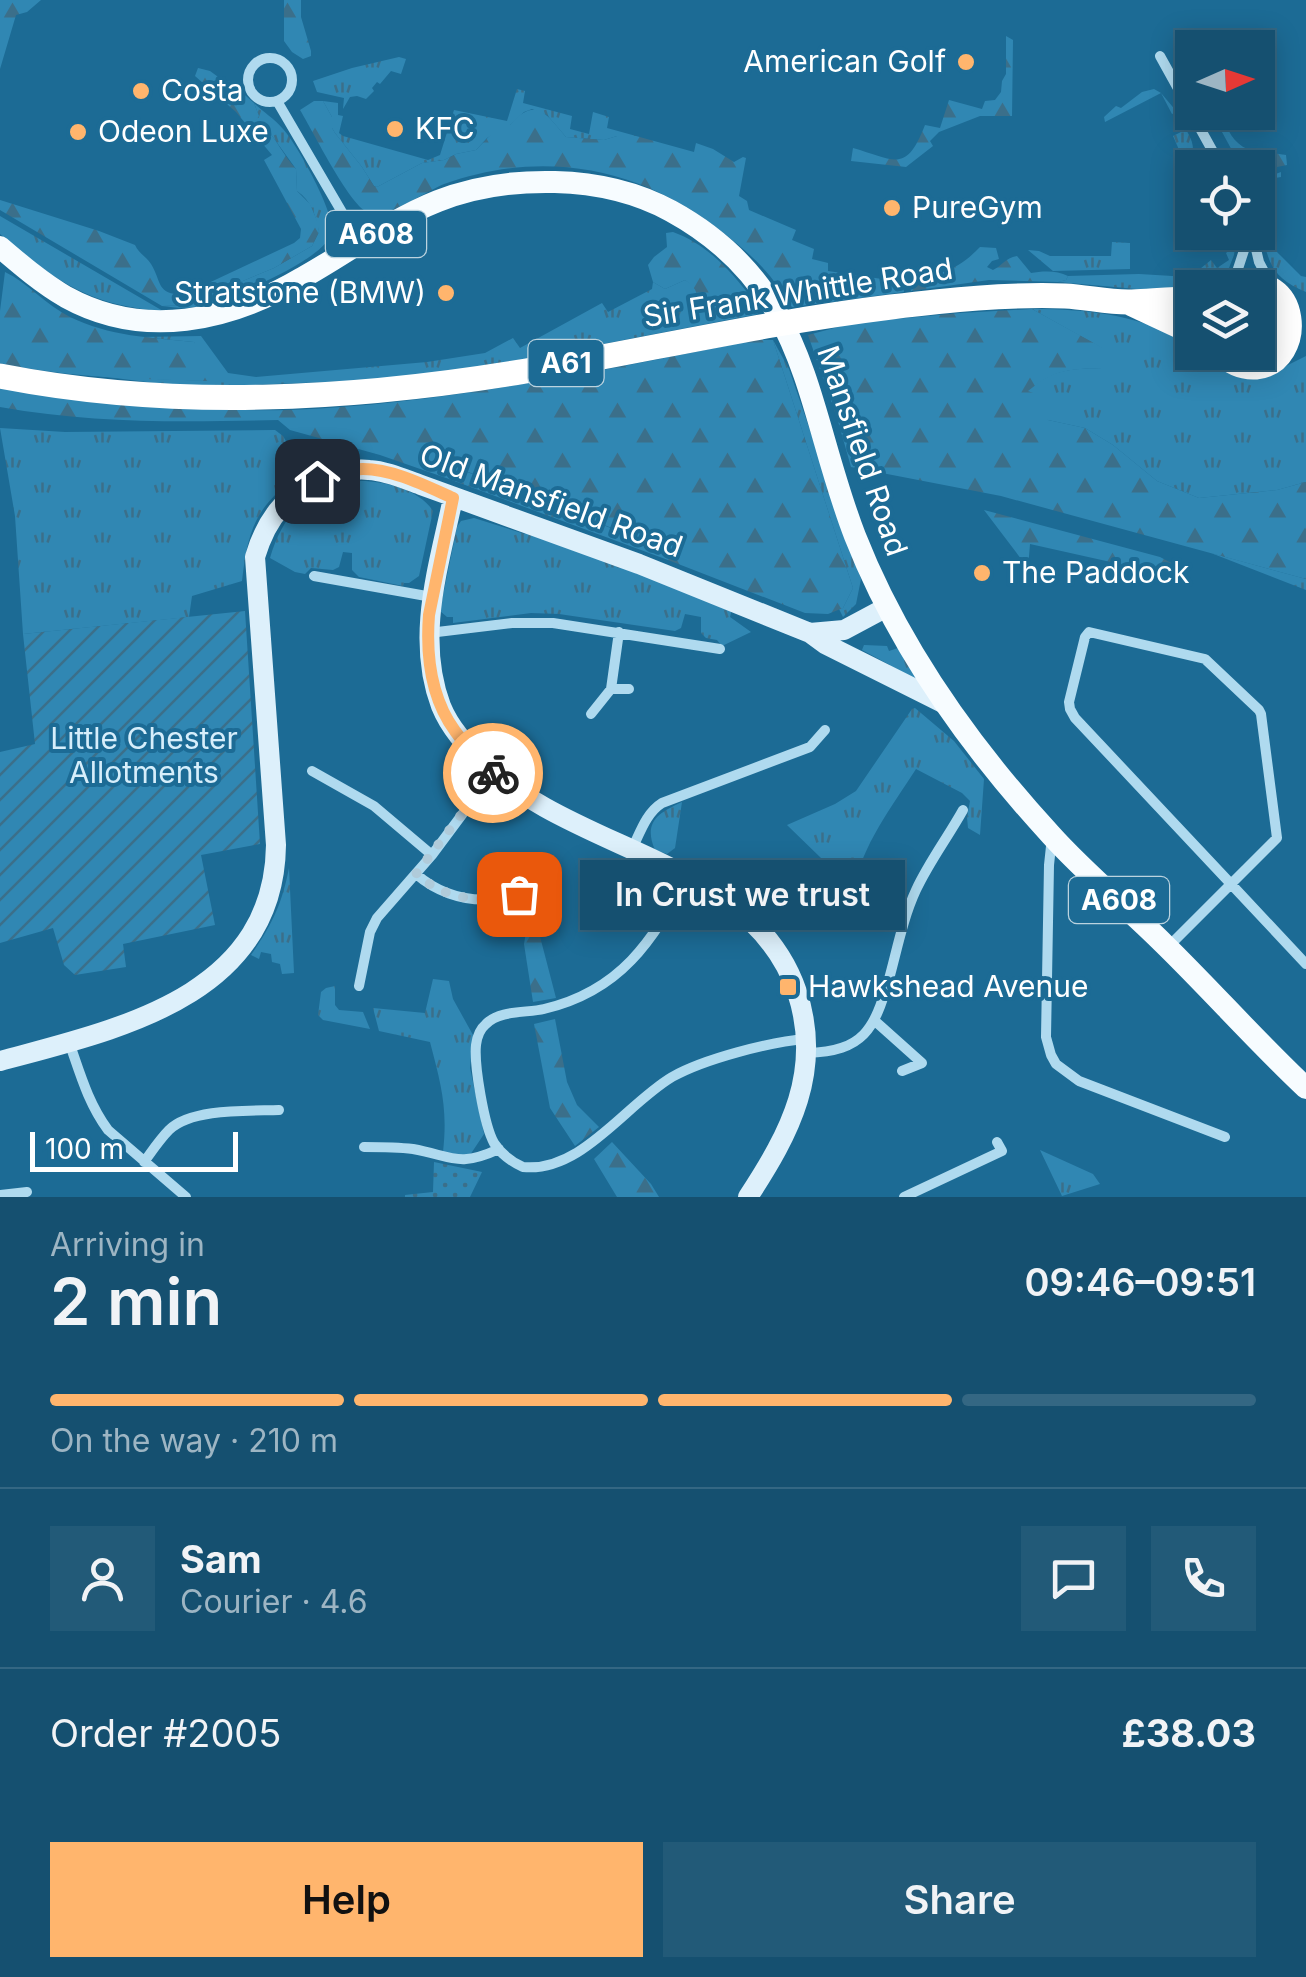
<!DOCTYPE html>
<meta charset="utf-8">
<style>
body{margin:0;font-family:Inter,sans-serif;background:#225a78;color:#f1f3f6;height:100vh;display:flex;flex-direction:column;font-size:38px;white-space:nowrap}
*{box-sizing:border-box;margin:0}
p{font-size:32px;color:#9db5c3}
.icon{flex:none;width:55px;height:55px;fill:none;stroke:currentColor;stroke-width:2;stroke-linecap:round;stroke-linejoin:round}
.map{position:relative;height:1197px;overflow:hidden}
.drawer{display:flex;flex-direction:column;background:#155070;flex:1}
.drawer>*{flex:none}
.needle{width:65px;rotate:87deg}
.fabs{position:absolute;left:1175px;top:30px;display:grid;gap:20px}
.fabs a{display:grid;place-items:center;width:100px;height:100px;border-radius:0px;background:#155070;box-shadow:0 5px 25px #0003,0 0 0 2px #346783;font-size:50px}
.scale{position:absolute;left:30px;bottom:25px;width:208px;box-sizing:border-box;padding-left:10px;border:5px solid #fff;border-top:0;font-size:28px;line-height:35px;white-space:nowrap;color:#fff;-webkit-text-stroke:8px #1c6b95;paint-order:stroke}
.pin{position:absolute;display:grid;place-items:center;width:85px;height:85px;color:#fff;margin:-42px;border-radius:20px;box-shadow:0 5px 15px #0006}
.courier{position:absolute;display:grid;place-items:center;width:100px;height:100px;margin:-50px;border:8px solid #ffb56d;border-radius:50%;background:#fff;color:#222;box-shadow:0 2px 12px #0007}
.bubble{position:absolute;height:70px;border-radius:0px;background:#155070;box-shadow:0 5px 25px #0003,0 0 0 2px #346783;font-size:32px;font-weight:600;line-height:70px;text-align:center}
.head em{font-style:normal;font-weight:600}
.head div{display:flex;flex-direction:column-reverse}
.head{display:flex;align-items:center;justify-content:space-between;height:170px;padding:0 50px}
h1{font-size:65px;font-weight:600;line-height:75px}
.bar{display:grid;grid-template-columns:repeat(4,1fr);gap:15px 10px;align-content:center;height:120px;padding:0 50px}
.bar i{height:12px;border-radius:8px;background:#346783}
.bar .on{background:#ffb56d}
.bar p{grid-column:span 4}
.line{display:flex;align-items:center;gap:25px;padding:0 50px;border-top:2px solid #346783}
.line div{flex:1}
.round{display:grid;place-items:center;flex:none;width:105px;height:105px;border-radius:0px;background:#225a78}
.primary-button{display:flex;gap:20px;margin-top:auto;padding:20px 50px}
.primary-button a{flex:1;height:115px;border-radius:0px;background:#ffb56d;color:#111;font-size:40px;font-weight:600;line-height:115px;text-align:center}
.primary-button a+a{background:#225a78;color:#f1f3f6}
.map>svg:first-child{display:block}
.grass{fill:url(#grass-tufts)}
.forest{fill:url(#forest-firs)}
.park{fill:url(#park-dots)}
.garden{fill:url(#garden-furrows)}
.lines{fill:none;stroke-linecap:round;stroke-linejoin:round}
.street{stroke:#afdaef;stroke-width:10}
.secondary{stroke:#ddf0fb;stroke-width:20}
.primary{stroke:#f7fcff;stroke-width:22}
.highway{stroke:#fff;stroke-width:25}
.done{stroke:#b0cbda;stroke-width:10;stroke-dasharray:0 18}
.route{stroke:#ffb56d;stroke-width:12}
.poi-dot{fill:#ffb56d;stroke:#1c6b95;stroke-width:4}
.labels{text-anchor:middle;stroke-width:8;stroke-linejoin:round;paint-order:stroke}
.shield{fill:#1c6b95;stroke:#bbd3df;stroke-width:2.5}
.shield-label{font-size:28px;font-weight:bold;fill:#fff}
.poi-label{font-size:30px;fill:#fff;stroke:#1c6b95;text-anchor:start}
.street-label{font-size:30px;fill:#fff;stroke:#1c6b95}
.park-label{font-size:30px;fill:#d6eefb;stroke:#1c6b95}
</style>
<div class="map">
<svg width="1306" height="1197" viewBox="0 0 1306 1197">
<defs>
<pattern id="grass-tufts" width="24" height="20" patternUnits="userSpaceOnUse" patternTransform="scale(2.5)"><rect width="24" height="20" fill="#3087b3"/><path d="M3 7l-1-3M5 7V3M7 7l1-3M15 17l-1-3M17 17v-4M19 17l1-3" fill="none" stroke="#3b6f8a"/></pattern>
<pattern id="forest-firs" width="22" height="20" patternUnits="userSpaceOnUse" patternTransform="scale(2.5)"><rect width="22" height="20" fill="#3087b3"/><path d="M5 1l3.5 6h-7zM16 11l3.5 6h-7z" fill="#3b6f8a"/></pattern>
<pattern id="park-dots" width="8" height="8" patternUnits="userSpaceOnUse" patternTransform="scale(2.5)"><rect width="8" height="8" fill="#3087b3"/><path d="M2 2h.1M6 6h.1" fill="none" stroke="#3b6f8a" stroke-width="1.8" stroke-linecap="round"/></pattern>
<pattern id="garden-furrows" width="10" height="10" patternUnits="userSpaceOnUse" patternTransform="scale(2.5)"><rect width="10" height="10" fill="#3087b3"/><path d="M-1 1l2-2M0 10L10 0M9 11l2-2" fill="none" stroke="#3b6f8a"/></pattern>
</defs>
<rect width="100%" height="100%" fill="#1c6b95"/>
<path class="grass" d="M 399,57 L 406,59 L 401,74 L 391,71 L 380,84 L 377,82 L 372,88 L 374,91 L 366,99 L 357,96 L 350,97 L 343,109 L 344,98 L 317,92 L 313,81 L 352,68 Z
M 517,89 L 525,91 L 523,103 L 572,116 L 570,129 L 589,134 L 593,112 L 609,117 L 607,128 L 636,136 L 617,136 L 604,140 L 566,137 L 547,115 L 532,109 L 524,112 L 510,125 L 505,126 L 487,138 L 476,150 L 456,154 L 444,160 L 422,163 L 377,187 L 374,186 L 362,167 L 335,133 L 332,128 L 332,117 L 323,101 L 338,103 L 338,115 L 343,116 L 339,133 L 343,136 L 428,160 L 440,155 L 454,110 L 507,121 Z
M 1154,89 L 1161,93 L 1177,112 L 1172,114 L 1161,93 L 1105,122 L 1104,117 L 1116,106 L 1121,108 L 1142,92 Z
M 254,103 C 263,112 275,119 283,129 C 297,144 335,213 332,232 C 327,260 220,304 193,307 C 183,309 172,307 162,306 L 185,305 L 274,268 L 312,246 L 319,232 C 316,216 311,200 297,191 L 296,169 L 265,126 L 257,126 L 253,123 L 259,116 Z
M 1180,120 C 1187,132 1196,142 1192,156 L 1188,158 L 1183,150 L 1180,152 L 1173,136 L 1181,132 L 1176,121 Z
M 1281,172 L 1281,177 L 1275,178 L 1265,240 L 1301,276 L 1306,277 L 1306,292 C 1268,276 1267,258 1261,222 C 1258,205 1257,190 1258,173 L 1273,175 Z
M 0,216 L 163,311 C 89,306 54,280 0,234 Z
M 1226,233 L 1237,233 L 1234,255 L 1227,273 L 1216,276 L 1195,273 L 1211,260 L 1217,268 L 1229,260 L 1226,253 L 1233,248 Z
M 1112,242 L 1130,243 L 1130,269 L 1053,271 L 1028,250 L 1039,251 L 1050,256 L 1111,256 Z
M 1139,274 L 1222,279 C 1210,292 1198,284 1182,293 L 1058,282 L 1066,280 L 1068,276 Z
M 685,280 C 716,300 701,312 748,307 L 753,300 L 758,314 L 489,366 L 376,380 L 222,386 L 163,384 L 67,372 L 156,379 L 211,381 L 194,342 L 142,337 L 201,336 L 228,373 L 256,377 L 427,362 L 485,353 L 513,338 L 520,348 L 602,303 L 608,312 L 652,289 L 653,282 L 665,289 Z
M 1258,296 L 1269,301 L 1281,319 L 1274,346 L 1256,356 L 1235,353 L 1258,352 Z
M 1032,309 C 1090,309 1142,315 1192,345 L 1192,352 L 1203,353 L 1213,362 L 1282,368 L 1306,356 L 1306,482 L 1277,490 L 1199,498 L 1157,481 L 1113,445 L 1085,428 L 1048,420 L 1027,391 C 1054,369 1068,369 1102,368 L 1102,348 Z
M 773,340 L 789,369 L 861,579 L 856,604 L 843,617 L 839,609 L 843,608 L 853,588 Z
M 0,428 L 65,432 L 275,430 L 283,436 L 304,473 C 257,503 248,527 242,581 L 192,596 L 189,617 L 23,634 L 15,516 Z
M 303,445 L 358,460 L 316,470 Z
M 457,468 L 672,552 L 668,560 L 449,479 Z
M 361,481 C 385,481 420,490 433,511 L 419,576 L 409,583 L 404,583 L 403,586 L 359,577 L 352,570 L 352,553 L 343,552 L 339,567 L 333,570 L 311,568 L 305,574 L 295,572 L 270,558 C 284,510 311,486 361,481 Z
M 474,518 L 525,534 L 527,531 L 732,609 L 730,617 L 751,632 L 722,646 L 717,640 L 706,638 L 701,633 L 701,617 L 685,614 L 681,628 L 675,631 L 559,614 L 531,613 L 453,623 L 453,617 L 447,617 L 440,611 L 441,605 L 457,527 L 461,521 Z
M 1211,553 L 1306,579 L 1306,590 Z
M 864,645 L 887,646 L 889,651 L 898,648 L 918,680 L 889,670 L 890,665 L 862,650 Z
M 915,708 L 954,741 L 984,779 L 980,835 L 968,828 L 967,817 L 970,801 L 962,793 L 916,769 C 893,805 861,846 854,890 L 787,825 L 835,804 L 856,791 L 912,709 Z
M 682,802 L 675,848 L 667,854 L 655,850 C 643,822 658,813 682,802 Z
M 289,868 L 294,973 L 282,974 L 280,964 L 272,962 L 271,954 L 261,952 L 259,959 L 251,955 C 272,925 282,904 289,868 Z
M 433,979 L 449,981 L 453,999 L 473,1035 L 470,1068 L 484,1134 L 468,1158 L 443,1152 C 448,1108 441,1084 430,1042 L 379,1031 L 373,1008 L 425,1013 Z
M 335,986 L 335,1005 L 339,1010 L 363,1012 L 370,1029 L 323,1020 L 318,1015 L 321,992 L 326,988 Z
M 1040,1150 L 1093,1174 L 1100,1184 L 1062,1196 Z"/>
<path class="forest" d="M 0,0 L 41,0 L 27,12 L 16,15 L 0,69 Z
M 284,0 L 301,0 L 301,17 L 311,51 L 311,56 L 303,59 L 292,52 L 284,41 Z
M 1006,36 L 1013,40 L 1012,116 L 980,116 L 939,132 L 930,141 L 933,146 L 906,167 L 851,161 L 853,148 C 895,160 906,174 925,125 L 940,128 L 949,100 L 982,109 L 985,101 L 995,100 L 1001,92 L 1002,81 L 1006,74 Z
M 198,68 L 210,71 L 225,82 L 229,81 L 254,103 L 259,116 L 254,123 L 257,126 L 265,126 C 276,140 285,157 296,169 L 297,191 L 310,204 L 318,223 L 319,232 L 312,246 L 274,268 L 185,305 L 162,306 L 0,210 L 0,200 L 99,231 L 135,245 C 139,254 146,256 151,264 C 162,282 156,294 183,295 L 294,243 L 300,238 L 301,229 L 264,160 L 272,155 L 236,112 L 195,76 Z
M 314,101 L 323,101 L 332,117 L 332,128 L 335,133 L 362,167 L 374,186 L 377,187 L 422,163 L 444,160 L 456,154 L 476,150 L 500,125 L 510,125 C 536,95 547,115 566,137 L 604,140 L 617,136 L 636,136 L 694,152 L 696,143 L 713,149 L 734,162 L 743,157 L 746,158 L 739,196 L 747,201 L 749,210 L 796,230 L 792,240 L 814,249 L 812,259 L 828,263 L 828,271 L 902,282 L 904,292 L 792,307 C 785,297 778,286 770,276 C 757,260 741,247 725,234 C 643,168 545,148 444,184 C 427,191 383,221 367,212 C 348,203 313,131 300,110 Z
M 1205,113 L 1226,113 C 1224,128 1233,142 1247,149 L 1246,159 L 1271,164 L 1272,153 L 1286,155 L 1287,165 L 1272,168 L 1240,165 L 1222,132 Z
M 673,232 C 707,244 732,272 753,300 L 748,307 C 736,308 718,312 708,304 C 699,297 695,287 685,280 L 665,289 L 653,282 L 648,265 L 654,257 L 667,247 L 666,233 Z
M 980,247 L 996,248 L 999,259 L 992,261 L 987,267 L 993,270 C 1002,266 1005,258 1017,256 L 1031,273 C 1042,271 1057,270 1068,276 L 1066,280 L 1058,282 L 989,280 L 911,291 L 909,280 C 941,274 957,271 980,247 Z
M 5,272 C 28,283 46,305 70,317 C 108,336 152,338 194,342 L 212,366 L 214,377 L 211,381 C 143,379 67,378 0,363 L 0,311 Z
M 1032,309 L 1103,348 L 1103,368 C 1070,369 1055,369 1028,391 L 1046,398 L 1048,420 L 1085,428 L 1113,445 L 1157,481 L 1199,498 L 1277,490 L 1306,482 L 1306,579 L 1001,496 L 851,467 L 838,421 L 808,335 L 853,323 L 960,313 Z
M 756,340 L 773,340 L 853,588 L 843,608 L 828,614 L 805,613 L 668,560 L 671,551 L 458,468 L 449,479 L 380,455 L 290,430 L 278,420 C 182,422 96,424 0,407 L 0,387 C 95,397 192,413 289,410 C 446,404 602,370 756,340 Z
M 984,510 L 1160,557 L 1177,566 L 1160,572 L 1151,571 L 1030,544 L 1028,568 Z
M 531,902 L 556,998 L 533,1002 L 524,944 Z
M 555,1019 L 567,1082 L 577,1105 L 599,1127 L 575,1146 L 550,1108 L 534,1024 Z
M 612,1142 L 651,1184 L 659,1197 L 617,1197 L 594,1159 Z"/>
<path class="park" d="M 434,1162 L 482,1172 L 470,1197 L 405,1197 L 405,1195 L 433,1192 Z"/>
<path class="garden" d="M 245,611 L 260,844 L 201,855 L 215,925 L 123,944 L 126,967 L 75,975 L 64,965 L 53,928 L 0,943 L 0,752 L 35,744 L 23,634 Z"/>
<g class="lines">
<path class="street" d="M 1160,56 L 1222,168
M248 80a22 22 0 1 1 44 0a22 22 0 1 1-44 0Z
M 277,101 L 360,243
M 1252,232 L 1259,262 L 1270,283
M 1232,287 L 1250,232
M 314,576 L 432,597
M 429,633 L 512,623 L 553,623 L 720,649
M 611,689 L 629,689
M 591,714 L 611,689 L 619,632
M 312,771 L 374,806 L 432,855
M 1052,837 L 1049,865 L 1046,1037 L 1051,1055 L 1056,1064 L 1079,1081 L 1225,1137
M 632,849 C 640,833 646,813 662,803 L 810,747 L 825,730
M 416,874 C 456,909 516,908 554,871
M 687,878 C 652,941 621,991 544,1009 C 527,1013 499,1010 486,1024 C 480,1029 477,1037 476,1045 C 474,1065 484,1125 494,1143 C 501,1154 512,1162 523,1167 C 581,1173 625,1105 672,1077 C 704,1059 769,1042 806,1039
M 1168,947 L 1231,884 L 1075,718 L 1070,709 L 1069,702 L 1085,637 L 1089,632 L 1205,659 L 1259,710 L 1261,714 L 1277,838 L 1231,884 L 1306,964
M 359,986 L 370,932 L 377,918 L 432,855 L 493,773
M 875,1021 L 922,1063 L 902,1071
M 69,1042 C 80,1073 88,1103 108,1130 L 186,1197
M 807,1053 C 864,1051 874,1030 889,979 C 897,950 903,918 916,890 C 929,862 948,837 963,810
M 364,1147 C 380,1147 396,1147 413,1149 C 452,1156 458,1168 499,1149
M 144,1162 C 152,1151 160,1139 169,1130 C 191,1108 249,1111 279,1110
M 0,1195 L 27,1192
M 904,1197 L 1002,1151 L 997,1142"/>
<path class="secondary" d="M 453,498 C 439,566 415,637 441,706 C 450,728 465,744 481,760 C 571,853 752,858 797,992 C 823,1071 790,1133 748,1197
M 810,633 L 844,630 L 887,607
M 0,1061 C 118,1029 274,997 276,845 L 255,557 C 267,516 289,490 331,476 C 343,472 355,468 369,470 C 387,471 404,479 421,485 L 639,564 L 810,633 L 825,644 L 943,703"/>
<path class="primary" d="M 0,247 C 21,265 42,283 66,297 C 144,340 229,321 302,278 C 347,253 390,220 438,201 C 476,186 515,181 555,182 C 595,183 636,192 671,211 C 810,287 805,407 855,536 C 899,648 970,747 1051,835 C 1086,874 1127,907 1164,944 C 1212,991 1257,1042 1306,1088"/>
<path class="highway" d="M 1130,303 L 1192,332
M 1220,352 C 1230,362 1241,368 1256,367 C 1306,362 1300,267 1236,288
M 0,376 C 174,410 352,400 526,371 C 648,350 768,322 891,307 C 948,300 1007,294 1065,296 C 1087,297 1110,303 1132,302 C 1153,301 1172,299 1192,299"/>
</g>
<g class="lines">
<path class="done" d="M 493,773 L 416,874 C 446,900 482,904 519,894"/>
<path class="route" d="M 317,481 C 331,476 347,469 363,469 C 393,469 426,486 453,498 L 429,615 C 426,654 431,698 455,731 C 466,747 480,759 493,773"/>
</g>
<g class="poi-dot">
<circle cx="966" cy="62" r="10"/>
<circle cx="141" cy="91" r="10"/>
<circle cx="395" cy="129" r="10"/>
<circle cx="78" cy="132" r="10"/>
<circle cx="892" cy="208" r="10"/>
<circle cx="446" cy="293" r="10"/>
<circle cx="982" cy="573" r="10"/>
<rect x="778" y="977" width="20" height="20" rx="5"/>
</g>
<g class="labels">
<g class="shield">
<rect x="326" y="211" width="100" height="46" rx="8"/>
<rect x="528.5" y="340" width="75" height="46" rx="8"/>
<rect x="1069" y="877" width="100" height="46" rx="8"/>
</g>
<g class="shield-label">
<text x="376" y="244">A608</text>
<text x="566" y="373">A61</text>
<text x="1119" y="910">A608</text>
</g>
<g class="poi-label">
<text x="946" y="72" text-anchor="end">American Golf</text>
<text x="161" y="101">Costa</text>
<text x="415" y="139">KFC</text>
<text x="98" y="142">Odeon Luxe</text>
<text x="912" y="218">PureGym</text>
<text x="426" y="303" text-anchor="end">Stratstone (BMW)</text>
<text x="1002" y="583">The Paddock</text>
<text x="808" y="997">Hawkshead Avenue</text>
</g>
<g class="street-label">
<text transform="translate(798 293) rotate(-9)" y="10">Sir Frank Whittle Road</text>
<text transform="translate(862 451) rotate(71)" y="10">Mansfield Road</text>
<text transform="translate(551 501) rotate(20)" y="10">Old Mansfield Road</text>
</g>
<g class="park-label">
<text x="144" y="749">Little Chester<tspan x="144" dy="34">Allotments</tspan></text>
</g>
</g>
</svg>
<div class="fabs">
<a><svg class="needle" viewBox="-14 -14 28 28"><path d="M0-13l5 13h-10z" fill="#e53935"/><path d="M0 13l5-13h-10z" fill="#9db5c3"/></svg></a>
<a><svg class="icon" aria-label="locate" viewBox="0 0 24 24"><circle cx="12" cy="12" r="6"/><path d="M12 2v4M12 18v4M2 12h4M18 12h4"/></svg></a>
<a><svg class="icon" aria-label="layers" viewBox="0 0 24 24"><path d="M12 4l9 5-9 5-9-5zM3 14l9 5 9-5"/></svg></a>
</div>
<div class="scale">100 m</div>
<div class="pin" style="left:519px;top:894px;background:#ea580c"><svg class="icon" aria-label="bag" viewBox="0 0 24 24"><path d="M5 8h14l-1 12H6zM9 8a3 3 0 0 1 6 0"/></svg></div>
<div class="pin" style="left:317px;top:481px;background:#1f2937"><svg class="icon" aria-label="home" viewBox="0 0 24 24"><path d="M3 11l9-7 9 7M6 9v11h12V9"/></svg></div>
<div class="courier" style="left:493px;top:773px"><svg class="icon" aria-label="bike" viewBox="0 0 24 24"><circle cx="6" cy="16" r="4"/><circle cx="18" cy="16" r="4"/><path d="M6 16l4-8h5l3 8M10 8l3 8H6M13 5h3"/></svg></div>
<div class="bubble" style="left:580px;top:860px;width:325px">In Crust we trust</div>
</div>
<section class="drawer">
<div class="head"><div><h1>2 min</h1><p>Arriving in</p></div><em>09:46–09:51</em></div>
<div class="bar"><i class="on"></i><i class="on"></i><i class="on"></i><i></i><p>On the way · 210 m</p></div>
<div class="line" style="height:180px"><a class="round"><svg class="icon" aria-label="person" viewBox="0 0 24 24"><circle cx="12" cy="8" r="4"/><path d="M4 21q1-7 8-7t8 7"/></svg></a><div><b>Sam</b><p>Courier · 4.6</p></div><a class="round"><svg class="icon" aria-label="chat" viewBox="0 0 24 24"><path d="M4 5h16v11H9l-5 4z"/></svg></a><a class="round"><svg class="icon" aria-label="phone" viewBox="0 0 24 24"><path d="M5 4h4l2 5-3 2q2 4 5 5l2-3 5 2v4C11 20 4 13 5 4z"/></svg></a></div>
<div class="line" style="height:130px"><div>Order #2005</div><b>£38.03</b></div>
<div class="primary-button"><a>Help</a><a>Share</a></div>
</section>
